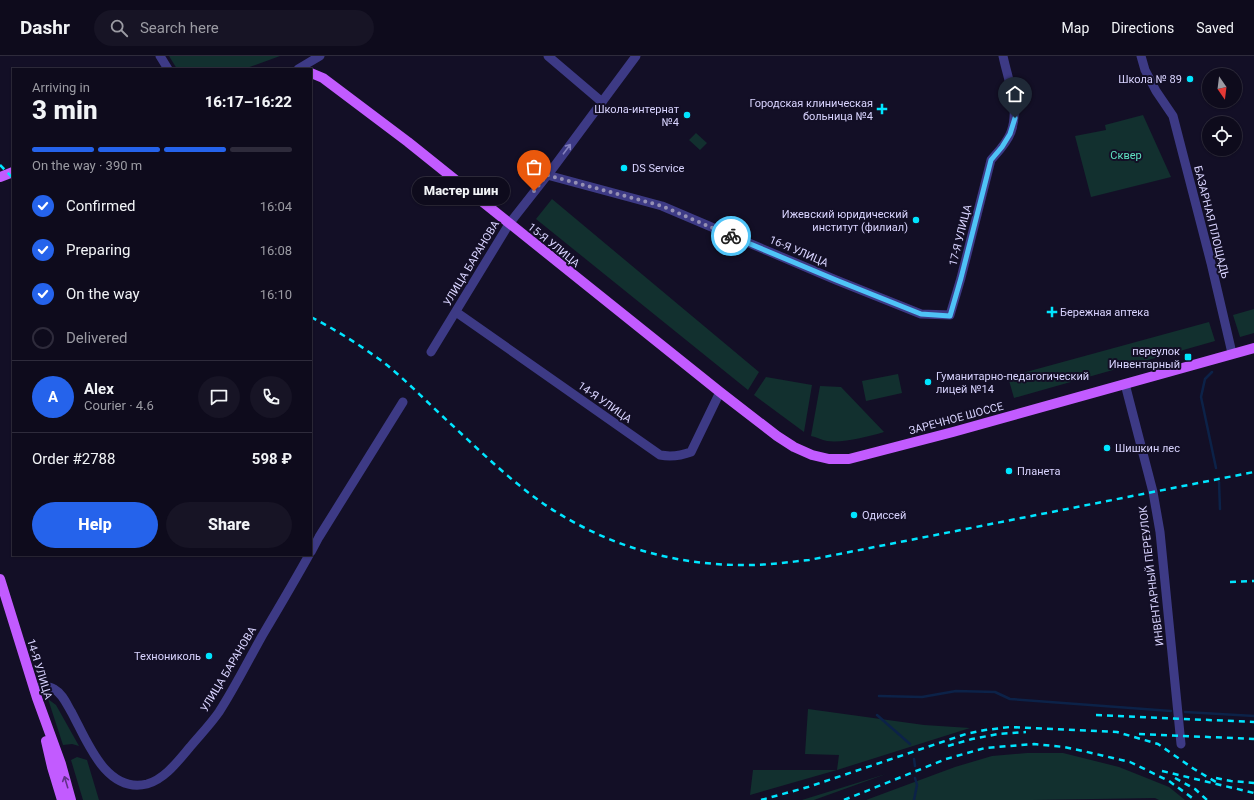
<!DOCTYPE html>
<meta charset="utf-8">
<style>
body{margin:0;font-family:Roboto,sans-serif;background:#171425;color:#f1f3f6;height:100vh;display:flex;flex-direction:column;font-size:15px;white-space:nowrap}
*{box-sizing:border-box;margin:0}
p{font-size:13px;color:#9b9ba3}
.icon{flex:none;width:22px;height:22px;fill:none;stroke:currentColor;stroke-width:2;stroke-linecap:round;stroke-linejoin:round}
.map{position:relative;flex:1;overflow:hidden}
.details{position:absolute;left:12px;top:12px;width:300px;height:488px;display:flex;flex-direction:column;background:#0e0b1c;border-radius:0px;box-shadow:0 1px 3px #0004,0 0 0 1px #2e2b3b}
.details>*{flex:none}
.needle{width:26px;rotate:166deg}
.controls{position:absolute;left:1202px;top:12px;display:grid;gap:8px}
.controls a{display:grid;place-items:center;width:40px;height:40px;border-radius:50%;background:#0e0b1c;box-shadow:0 1px 3px #0004,0 0 0 1px #2e2b3b;font-size:20px}
.pin{position:absolute;display:grid;place-items:center;width:34px;height:34px;color:#fff;margin:-41px -17px;border-radius:50% 50% 50% 0;rotate:-45deg;box-shadow:0 0 4px #0007}
.pin .icon{rotate:45deg}
.courier{position:absolute;display:grid;place-items:center;width:40px;height:40px;margin:-20px;border:3px solid #4fc3f7;border-radius:50%;background:#fff;color:#222;box-shadow:0 1px 5px #0007}
.bubble{position:absolute;height:28px;border-radius:14px;background:#0e0b1c;box-shadow:0 1px 3px #0004,0 0 0 1px #2e2b3b;font-size:13px;font-weight:800;line-height:28px;text-align:center}
.head em{font-style:normal;font-weight:800}
.head div{display:flex;flex-direction:column-reverse}
.head{display:flex;align-items:center;justify-content:space-between;height:68px;padding:0 20px}
h1{font-size:26px;font-weight:800;line-height:30px}
.bar{display:grid;grid-template-columns:repeat(4,1fr);gap:6px 4px;align-content:center;height:48px;padding:0 20px}
.bar i{height:5px;border-radius:3px;background:#2e2b3b}
.bar .on{background:#2563eb}
.bar p{grid-column:span 4}
.line{display:flex;align-items:center;gap:10px;padding:0 20px;border-top:1px solid #2e2b3b}
.line div{flex:1}
.round{display:grid;place-items:center;flex:none;width:42px;height:42px;border-radius:21px;background:#171425}
ol{padding:0 20px;list-style:none}
li{display:flex;align-items:center;gap:12px;height:44px}
li p{margin-inline-start:auto}
li .icon{padding:4px;border-radius:50%;background:#2563eb;color:#fff;stroke-width:4}
li:last-child{color:#9b9ba3}
li i{width:22px;height:22px;border:2px solid #2e2b3b;border-radius:50%}
.primary-button{display:flex;gap:8px;margin-top:auto;padding:8px 20px}
.primary-button a{flex:1;height:46px;border-radius:24px;background:#2563eb;color:#fff;font-size:16px;font-weight:800;line-height:46px;text-align:center}
.primary-button a+a{background:#171425;color:#f1f3f6}
header{display:flex;align-items:center;gap:24px;box-sizing:border-box;height:56px;padding:0 20px;background:#0e0b1c;border-bottom:1px solid #2e2b3b}
header strong{font-size:19px}
nav{display:flex;gap:22px;margin-inline-start:auto;font-size:14px}
.search{width:280px;height:36px;background:#171425;display:flex;align-items:center;gap:10px;box-sizing:border-box;padding:0 14px;border-radius:22px;color:#9b9ba3;font-size:15px}
.map>svg:first-child{display:block}
.green{fill:#12302f}
.lines{fill:none;stroke-linecap:round;stroke-linejoin:round}
.stream{stroke:#0c2248;stroke-width:2.5}
.minor{stroke:#3d3a85;stroke-width:9}
.major{stroke:#c25bff;stroke-width:10}
.rail{stroke:#00e5ff;stroke-width:2.5;stroke-dasharray:6 5;stroke-linecap:butt}
.oneway{stroke:#837fbc}
.oneway2{stroke:#623188}
.done{stroke:#948fb3;stroke-width:4;stroke-dasharray:0 7.2}
.route{stroke:#4fc3f7;stroke-width:5}
.poi-dot{fill:#00e5ff;stroke:#130f26;stroke-width:1.5}
.labels{text-anchor:middle;stroke-width:4;stroke-linejoin:round;paint-order:stroke}
.poi-label{font-size:11px;fill:#d9d4ff;stroke:#130f26;text-anchor:end}
.park-label{font-size:11px;fill:#5fe0c0;stroke:#130f26}
.street-label{font-size:11px;fill:#d9d4ff;stroke:#130f26}
</style>
<header>
<strong>Dashr</strong>
<div class="search"><svg class="icon" aria-label="search" viewBox="0 0 24 24"><circle cx="10" cy="10" r="6"/><path d="M15 15l6 6"/></svg>Search here</div>
<nav><a>Map</a><a>Directions</a><a>Saved</a></nav>
</header>
<div class="map">
<svg width="1254" height="744" viewBox="0 0 1254 744">
<rect width="100%" height="100%" fill="#130f26"/>
<path class="green" d="M 169,0 L 280,0 L 244,13 L 177,13 Z
M 1143,59 L 1171,121 L 1091,141 L 1075,80 L 1106,74 L 1105,69 Z
M 696,77 L 707,87 L 700,94 L 689,84 Z
M 552,143 L 759,316 L 748,334 L 536,163 Z
M 1254,253 L 1254,277 L 1240,281 L 1233,259 Z
M 1209,266 L 1215,285 L 1014,342 L 1008,321 Z
M 898,318 L 902,337 L 866,345 L 862,325 Z
M 766,321 L 812,329 L 804,376 L 754,339 Z
M 820,330 L 841,331 L 884,376 C 867,381 844,387 827,385 C 822,384 816,381 811,380 Z
M 48,643 L 56,649 L 79,690 L 72,688 L 63,689 Z
M 808,653 L 924,669 L 970,672 L 837,714 L 750,739 L 753,714 L 837,714 L 839,699 L 805,698 Z
M 1027,697 L 1063,697 L 1119,711 L 1169,731 L 1185,744 L 1159,744 L 1155,742 L 1033,744 L 866,744 L 955,711 L 992,700 Z
M 77,701 L 87,704 L 99,744 L 83,744 L 71,704 Z
M 886,718 L 814,744 L 802,744 Z"/>
<g class="lines">
<path class="stream" d="M 1212,316 L 1205,323 L 1201,341 L 1216,412
M 1219,426 L 1220,453
M 879,640 L 922,641 L 956,635 L 995,636 L 1010,643 L 1171,655
M 1185,656 L 1254,660
M 877,659 L 910,688
M 914,703 L 915,710
M 914,744 L 917,729 L 915,722"/>
<path class="minor" d="M 160,0 L 168,13
M 548,0 L 602,46
M 1141,0 L 1145,14 L 1156,35 L 1173,60 L 1211,207 L 1232,297
M 298,13 L 320,0
M 547,119 L 662,150 L 836,224 L 921,258 L 950,259 L 961,222 L 991,104 C 998,96 1007,87 1011,76 C 1020,52 1008,24 1003,0
M 456,256 L 660,399 C 671,401 680,400 691,396 L 720,336
M 431,296 L 509,168 L 553,112 L 636,0
M 1125,328 L 1153,436 L 1160,476 L 1181,688
M 311,496 L 319,481 L 403,346
M 34,633 C 41,631 48,629 54,633 C 63,638 67,649 72,657 C 87,685 106,738 147,728 C 165,723 178,705 190,691 C 199,680 210,669 219,656 C 234,633 248,605 262,580 C 278,553 294,526 309,499"/>
<path class="major" d="M 311,17 L 323,22 L 408,86 L 720,336 L 777,380 L 794,391 L 812,399 L 829,403 L 849,403 L 953,376 L 1254,292
M 0,121 L 13,116
M 0,523 L 37,642 L 61,708 L 71,744
M 46,685 L 52,711 L 62,744"/>
<path class="rail" d="M 0,109 L 13,122
M 311,261 C 336,274 360,289 383,306 C 406,324 430,349 452,369 C 481,396 509,423 541,446 C 603,489 674,510 749,509 C 769,509 789,506 809,504 L 1254,416
M 1230,526 L 1254,525
M 1096,659 L 1254,666
M 1139,678 L 1254,683
M 948,690 L 972,683 L 998,678 L 1026,676
M 1162,715 L 1254,737
M 1175,722 L 1195,733 L 1207,744
M 1216,722 L 1231,725 L 1254,727
M 761,744 L 808,731 L 966,678 L 985,674 L 1010,671 L 1117,676 L 1158,688 L 1194,713 L 1221,729
M 844,744 L 946,703 L 985,692 L 1034,688 L 1064,691 L 1083,695 L 1130,706 L 1169,725 L 1195,744"/>
</g>
<defs><path id="oneway-shaft" d="M-6 0H5M1.5-3L5.5 0L1.5 3" fill="none" stroke-width="1.6" stroke-linecap="round" stroke-linejoin="round"/></defs>
<use class="oneway" href="#oneway-shaft" transform="translate(567 93) rotate(-53)"/>
<use class="oneway2" href="#oneway-shaft" transform="translate(66 726) rotate(-107)"/>
<g class="lines">
<path class="done" d="M 534,135 L 547,119 L 662,150 L 731,180"/>
<path class="route" d="M 731,180 L 836,224 L 921,258 L 950,260 L 961,222 L 991,104 L 1002,91 L 1010,78 L 1015,62"/>
</g>
<g class="poi-dot">
<circle cx="1190" cy="23" r="4"/>
<path d="M880 47h4v4h4v4h-4v4h-4v-4h-4v-4h4z"/>
<circle cx="687" cy="59" r="4"/>
<circle cx="624" cy="112" r="4"/>
<circle cx="916" cy="164" r="4"/>
<path d="M1050 250h4v4h4v4h-4v4h-4v-4h-4v-4h4z"/>
<rect x="1184" y="297" width="8" height="8" rx="2"/>
<circle cx="928" cy="326" r="4"/>
<circle cx="1107" cy="392" r="4"/>
<circle cx="1009" cy="415" r="4"/>
<circle cx="854" cy="459" r="4"/>
<circle cx="209" cy="600" r="4"/>
</g>
<g class="labels">
<g class="poi-label">
<text x="1182" y="27">Школа № 89</text>
<text x="873" y="51">Городская клиническая<tspan x="873" dy="13">больница №4</tspan></text>
<text x="679" y="57">Школа-интернат<tspan x="679" dy="13">№4</tspan></text>
<text x="632" y="116" text-anchor="start">DS Service</text>
<text x="908" y="162">Ижевский юридический<tspan x="908" dy="13">институт (филиал)</tspan></text>
<text x="1060" y="260" text-anchor="start">Бережная аптека</text>
<text x="1180" y="299">переулок<tspan x="1180" dy="13">Инвентарный</tspan></text>
<text x="936" y="324" text-anchor="start">Гуманитарно-педагогический<tspan x="936" dy="13">лицей №14</tspan></text>
<text x="1115" y="396" text-anchor="start">Шишкин лес</text>
<text x="1017" y="419" text-anchor="start">Планета</text>
<text x="862" y="463" text-anchor="start">Одиссей</text>
<text x="201" y="604">Технониколь</text>
</g>
<g class="park-label">
<text x="1126" y="103">Сквер</text>
</g>
<g class="street-label">
<text transform="translate(1212 166) rotate(76)" y="4">БАЗАРНАЯ ПЛОЩАДЬ</text>
<text transform="translate(960 179) rotate(-76)" y="4">17-Я УЛИЦА</text>
<text transform="translate(554 189) rotate(39)" y="4">15-Я УЛИЦА</text>
<text transform="translate(799 195) rotate(23)" y="4">16-Я УЛИЦА</text>
<text transform="translate(471 207) rotate(-59)" y="4">УЛИЦА БАРАНОВА</text>
<text transform="translate(605 346) rotate(35)" y="4">14-Я УЛИЦА</text>
<text transform="translate(956 362) rotate(-15)" y="4">ЗАРЕЧНОЕ ШОССЕ</text>
<text transform="translate(1151 520) rotate(-97)" y="4">ИНВЕНТАРНЫЙ ПЕРЕУЛОК</text>
<text transform="translate(40 613) rotate(73)" y="4">14-Я УЛИЦА</text>
<text transform="translate(228 613) rotate(-59)" y="4">УЛИЦА БАРАНОВА</text>
</g>
</g>
</svg>
<div class="controls">
<a><svg class="needle" viewBox="-14 -14 28 28"><path d="M0-13l5 13h-10z" fill="#e53935"/><path d="M0 13l5-13h-10z" fill="#9b9ba3"/></svg></a>
<a><svg class="icon" aria-label="locate" viewBox="0 0 24 24"><circle cx="12" cy="12" r="6"/><path d="M12 2v4M12 18v4M2 12h4M18 12h4"/></svg></a>
</div>
<div class="pin" style="left:534px;top:135px;background:#ea580c"><svg class="icon" aria-label="bag" viewBox="0 0 24 24"><path d="M5 8h14l-1 12H6zM9 8a3 3 0 0 1 6 0"/></svg></div>
<div class="pin" style="left:1015px;top:62px;background:#1f2937"><svg class="icon" aria-label="home" viewBox="0 0 24 24"><path d="M3 11l9-7 9 7M6 9v11h12V9"/></svg></div>
<div class="courier" style="left:731px;top:180px"><svg class="icon" aria-label="bike" viewBox="0 0 24 24"><circle cx="6" cy="16" r="4"/><circle cx="18" cy="16" r="4"/><path d="M6 16l4-8h5l3 8M10 8l3 8H6M13 5h3"/></svg></div>
<div class="bubble" style="left:412px;top:121px;width:98px">Мастер шин</div>
<section class="details">
<div class="head"><div><h1>3 min</h1><p>Arriving in</p></div><em>16:17–16:22</em></div>
<div class="bar"><i class="on"></i><i class="on"></i><i class="on"></i><i></i><p>On the way · 390 m</p></div>
<ol>
<li><svg class="icon" aria-label="check" viewBox="0 0 24 24"><path d="M5 12l5 5 9-10"/></svg>Confirmed<p>16:04</p></li>
<li><svg class="icon" aria-label="check" viewBox="0 0 24 24"><path d="M5 12l5 5 9-10"/></svg>Preparing<p>16:08</p></li>
<li><svg class="icon" aria-label="check" viewBox="0 0 24 24"><path d="M5 12l5 5 9-10"/></svg>On the way<p>16:10</p></li>
<li><i></i>Delivered</li>
</ol>
<div class="line" style="height:72px"><b class="round" style="background:#2563eb;color:#fff">A</b><div><b>Alex</b><p>Courier · 4.6</p></div><a class="round"><svg class="icon" aria-label="chat" viewBox="0 0 24 24"><path d="M4 5h16v11H9l-5 4z"/></svg></a><a class="round"><svg class="icon" aria-label="phone" viewBox="0 0 24 24"><path d="M5 4h4l2 5-3 2q2 4 5 5l2-3 5 2v4C11 20 4 13 5 4z"/></svg></a></div>
<div class="line" style="height:52px"><div>Order #2788</div><b>598 ₽</b></div>
<div class="primary-button"><a>Help</a><a>Share</a></div>
</section>
</div>
